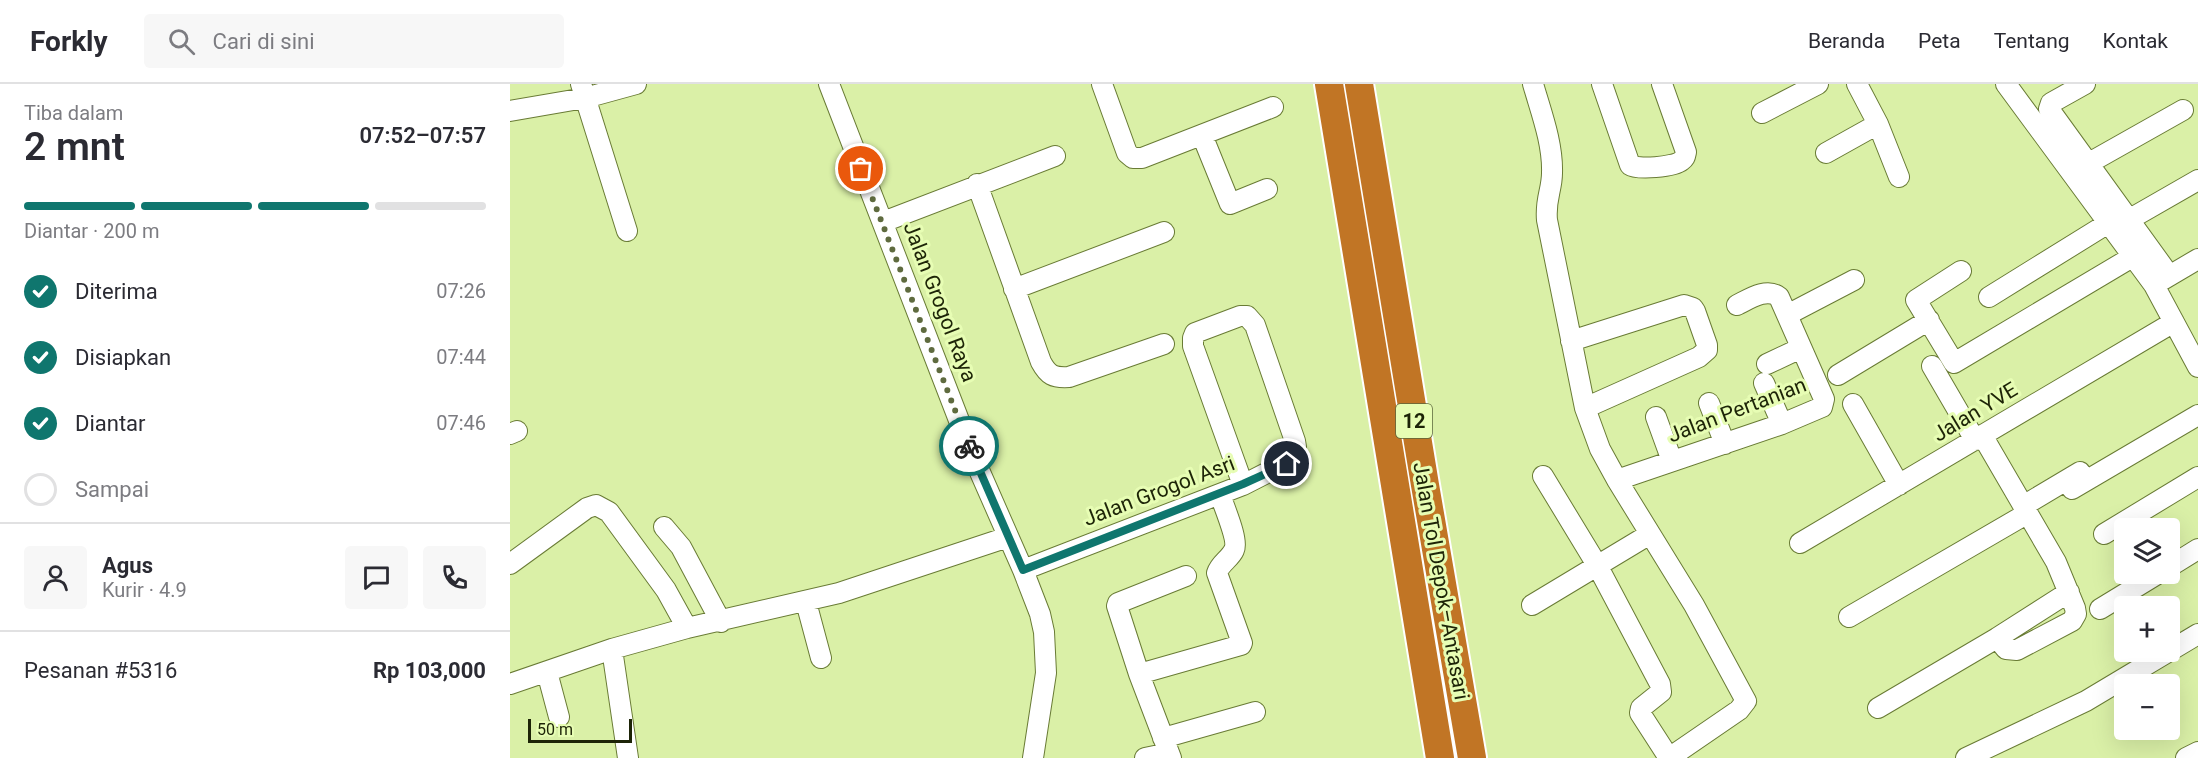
<!DOCTYPE html>
<html lang="id">
<meta charset="utf-8">
<style>
body{margin:0;font-family:Roboto,sans-serif;background:#f7f7f7;color:#2b2b33;height:100vh;display:flex;flex-direction:column;font-size:22px;white-space:nowrap}
*{box-sizing:border-box;margin:0}
p{font-size:20px;color:#7c7c81}
.icon{flex:none;width:33px;height:33px;fill:none;stroke:currentColor;stroke-width:2;stroke-linecap:round;stroke-linejoin:round}
.map{position:relative;flex:1;overflow:hidden}
.sheet{display:flex;flex-direction:column;background:#fff;width:510px}
.sheet>*{flex:none}
.controls{position:absolute;left:1604px;top:434px;display:grid;gap:12px}
.controls a{display:grid;place-items:center;width:66px;height:66px;border-radius:6px;background:#fff;box-shadow:0 6px 24px #0002;font-size:30px}
.scale{position:absolute;left:18px;bottom:15px;width:104px;box-sizing:border-box;padding-left:6px;border:3px solid #1d2407;border-top:0;font-size:16px;line-height:21px;white-space:nowrap;color:#1d2407;-webkit-text-stroke:4px #e7fdb4;paint-order:stroke}
.pin{position:absolute;display:grid;place-items:center;width:51px;height:51px;color:#fff;margin:-26px;border:3px solid #fff;border-radius:50%;box-shadow:0 2px 6px #0007}
.courier{position:absolute;display:grid;place-items:center;width:60px;height:60px;margin:-30px;border:4px solid #0f766e;border-radius:50%;background:#fff;color:#222;box-shadow:0 2px 8px #0007}
.headline em{font-style:normal;font-weight:600}
.headline div{display:flex;flex-direction:column-reverse}
.headline{display:flex;align-items:center;justify-content:space-between;height:102px;padding:0 24px}
h1{font-size:39px;font-weight:600;line-height:45px}
.bar{display:grid;grid-template-columns:repeat(4,1fr);gap:9px 6px;align-content:center;height:72px;padding:0 24px}
.bar i{height:8px;border-radius:4px;background:#e1e1e2}
.bar .on{background:#0f766e}
.bar p{grid-column:span 4}
.line{display:flex;align-items:center;gap:15px;padding:0 24px;border-top:2px solid #e1e1e2}
.line div{flex:1}
.round{display:grid;place-items:center;flex:none;width:63px;height:63px;border-radius:6px;background:#f7f7f7}
ol{padding:0 24px;list-style:none}
li{display:flex;align-items:center;gap:18px;height:66px}
li p{margin-inline-start:auto}
li .icon{padding:6px;border-radius:50%;background:#0f766e;color:#fff;stroke-width:4}
li:last-child{color:#7c7c81}
li i{width:33px;height:33px;border:3px solid #e1e1e2;border-radius:50%}
header{display:flex;align-items:center;gap:36px;box-sizing:border-box;height:84px;padding:0 30px;background:#fff;border-bottom:2px solid #e1e1e2}
header strong{font-size:28px}
nav{display:flex;gap:33px;margin-inline-start:auto;font-size:21px}
.search{width:420px;height:54px;background:#f7f7f7;display:flex;align-items:center;gap:15px;box-sizing:border-box;padding:0 21px;border-radius:6px;color:#7c7c81;font-size:22px}
main{display:flex;flex:1;min-height:0}
.map>svg:first-child{display:block}
.lines{fill:none;stroke-linecap:round;stroke-linejoin:round}
.minor-casing{stroke:#697b35;stroke-width:22}
.highway-casing{stroke:#fff;stroke-width:32}
.minor{stroke:#fff;stroke-width:20}
.highway{stroke:#c17525;stroke-width:28}
.done{stroke:#5f6b3f;stroke-width:6;stroke-dasharray:0 10.8}
.route{stroke:#0f766e;stroke-width:8}
.labels{text-anchor:middle;stroke-width:6;stroke-linejoin:round;paint-order:stroke}
.shield{fill:#e7fdb4;stroke:#5a653b;stroke-width:1.5}
.shield-label{font-size:20px;font-weight:bold;fill:#1d2407}
.street-label{font-size:21px;fill:#1d2407;stroke:#e7fdb4}
</style>
<header>
<strong>Forkly</strong>
<div class="search"><svg class="icon" aria-label="search" viewBox="0 0 24 24"><circle cx="10" cy="10" r="6"/><path d="M15 15l6 6"/></svg>Cari di sini</div>
<nav><a>Beranda</a><a>Peta</a><a>Tentang</a><a>Kontak</a></nav>
</header>
<main>
<section class="sheet">
<div class="headline"><div><h1>2 mnt</h1><p>Tiba dalam</p></div><em>07:52–07:57</em></div>
<div class="bar"><i class="on"></i><i class="on"></i><i class="on"></i><i></i><p>Diantar · 200 m</p></div>
<ol>
<li><svg class="icon" aria-label="check" viewBox="0 0 24 24"><path d="M5 12l5 5 9-10"/></svg>Diterima<p>07:26</p></li>
<li><svg class="icon" aria-label="check" viewBox="0 0 24 24"><path d="M5 12l5 5 9-10"/></svg>Disiapkan<p>07:44</p></li>
<li><svg class="icon" aria-label="check" viewBox="0 0 24 24"><path d="M5 12l5 5 9-10"/></svg>Diantar<p>07:46</p></li>
<li><i></i>Sampai</li>
</ol>
<div class="line" style="height:108px"><a class="round"><svg class="icon" aria-label="person" viewBox="0 0 24 24"><circle cx="12" cy="8" r="4"/><path d="M4 21q1-7 8-7t8 7"/></svg></a><div><b>Agus</b><p>Kurir · 4.9</p></div><a class="round"><svg class="icon" aria-label="chat" viewBox="0 0 24 24"><path d="M4 5h16v11H9l-5 4z"/></svg></a><a class="round"><svg class="icon" aria-label="phone" viewBox="0 0 24 24"><path d="M5 4h4l2 5-3 2q2 4 5 5l2-3 5 2v4C11 20 4 13 5 4z"/></svg></a></div>
<div class="line" style="height:78px"><div>Pesanan #5316</div><b>Rp 103,000</b></div>
</section>
<div class="map">
<svg width="1688" height="674" viewBox="0 0 1688 674">
<rect width="100%" height="100%" fill="#daf0a7"/>
<g class="lines">
<g class="minor-casing">
<path id="minor" d="M 71,0 L 117,147
M 319,0 L 462,370 L 513,486 L 530,530 L 534,548 L 536,589 L 523,674
M 592,0 L 617,69 L 623,74 L 632,74 L 763,23
M 1023,0 C 1031,28 1043,59 1042,89 C 1042,106 1035,115 1037,136 L 1075,324 L 1090,365 L 1107,396 L 1184,521 L 1236,617 L 1229,626 L 1159,674
M 1092,0 L 1120,81 C 1127,86 1164,83 1171,77 C 1175,74 1175,73 1176,68 L 1152,0
M 1347,0 L 1368,40 L 1389,93
M 1496,0 L 1644,201 L 1688,283
M 1575,0 L 1541,19 L 1539,25 L 1659,191
M 0,27 L 75,14 L 126,0
M 1252,29 L 1308,0
M 692,51 L 720,120 L 757,105
M 1316,69 L 1368,40
M 1579,79 L 1673,26
M 467,100 L 531,278 C 538,291 543,294 559,293 L 654,260
M 1620,135 L 1688,96
M 373,138 L 545,72
M 1451,187 L 1406,216 L 1444,279 L 1624,172
M 1649,198 L 1688,175
M 504,205 L 654,148
M 1479,213 L 1600,138
M 1277,231 L 1344,196
M 1061,257 L 1174,221 L 1183,224 L 1185,227 L 1197,261 L 1197,266 L 1189,273 L 1075,324
M 1257,280 L 1291,264
M 1422,282 L 1465,356
M 1328,291 L 1419,236
M 1254,299 L 1272,340
M 1199,319 L 1215,360
M 1343,320 L 1389,401
M 1146,333 L 1162,377
M 0,350 L 7,347
M 1472,351 L 1546,478 L 1565,524 L 1566,530 L 1562,537 L 1507,566 L 1496,565 L 1487,554
M 1033,392 L 1087,481 L 1150,600 L 1151,608 L 1131,624 L 1130,629 L 1159,674
M 1107,396 L 1272,340 L 1312,323 L 1314,315 L 1269,213 C 1257,203 1239,215 1227,221
M 1562,405 L 1688,331
M 1513,422 L 1570,388
M 154,443 L 171,463 L 211,538
M 1594,450 L 1688,393
M 1290,459 L 1664,238
M 0,480 L 77,424 L 86,421 L 99,428 L 156,506 L 177,544
M 1659,483 L 1688,465
M 513,486 L 733,401 L 782,376 L 786,363 L 785,357 L 745,241 L 737,232 L 730,232 L 685,249 L 683,254 L 683,262 L 733,401
M 296,518 L 311,574
M 1022,521 L 1140,450
M 1590,525 L 1649,489
M 1339,533 L 1518,429
M 102,565 L 118,674
M 37,588 L 49,633
M 629,590 L 731,561 L 732,559 L 707,489 C 710,479 720,475 724,466 C 729,456 713,421 710,410
M 0,600 L 102,565 L 177,544 L 329,509 L 498,453
M 1368,624 L 1487,554 L 1559,508
M 653,654 L 745,628
M 635,674 L 659,669
M 661,674 L 629,590 L 607,522 L 608,519 L 676,492
M 1456,674 L 1576,617 L 1688,550
M 1676,674 L 1688,668"/>
</g>
<g class="highway-casing">
<path id="highway" d="M 819,0 L 930,674
M 849,0 L 915,401 L 962,674"/>
</g>
<use href="#minor" class="minor"/>
<use href="#highway" class="highway"/>
</g>
<g class="lines">
<path class="done" d="M 351,85 L 459,362"/>
<path class="route" d="M 459,362 L 513,486 L 733,400 L 777,380"/>
</g>
<g class="labels">
<rect class="shield" x="886" y="320" width="36" height="34" rx="4.5"/>
<g class="shield-label">
<text x="904" y="344">12</text>
</g>
<g class="street-label">
<text transform="translate(430 218) rotate(69)" y="7">Jalan Grogol Raya</text>
<text transform="translate(1227 326) rotate(-21)" y="7">Jalan Pertanian</text>
<text transform="translate(1465 328) rotate(-31)" y="7">Jalan YVE</text>
<text transform="translate(649 407) rotate(-21)" y="7">Jalan Grogol Asri</text>
<text transform="translate(931 497) rotate(80)" y="7">Jalan Tol Depok–Antasari</text>
</g>
</g>
</svg>
<div class="controls">
<a><svg class="icon" aria-label="layers" viewBox="0 0 24 24"><path d="M12 4l9 5-9 5-9-5zM3 14l9 5 9-5"/></svg></a>
<a>+</a>
<a>−</a>
</div>
<div class="scale">50 m</div>
<div class="pin" style="left:351px;top:85px;background:#ea580c"><svg class="icon" aria-label="bag" viewBox="0 0 24 24"><path d="M5 8h14l-1 12H6zM9 8a3 3 0 0 1 6 0"/></svg></div>
<div class="pin" style="left:777px;top:380px;background:#1f2937"><svg class="icon" aria-label="home" viewBox="0 0 24 24"><path d="M3 11l9-7 9 7M6 9v11h12V9"/></svg></div>
<div class="courier" style="left:459px;top:362px"><svg class="icon" aria-label="bike" viewBox="0 0 24 24"><circle cx="6" cy="16" r="4"/><circle cx="18" cy="16" r="4"/><path d="M6 16l4-8h5l3 8M10 8l3 8H6M13 5h3"/></svg></div>
</div>
</main>
